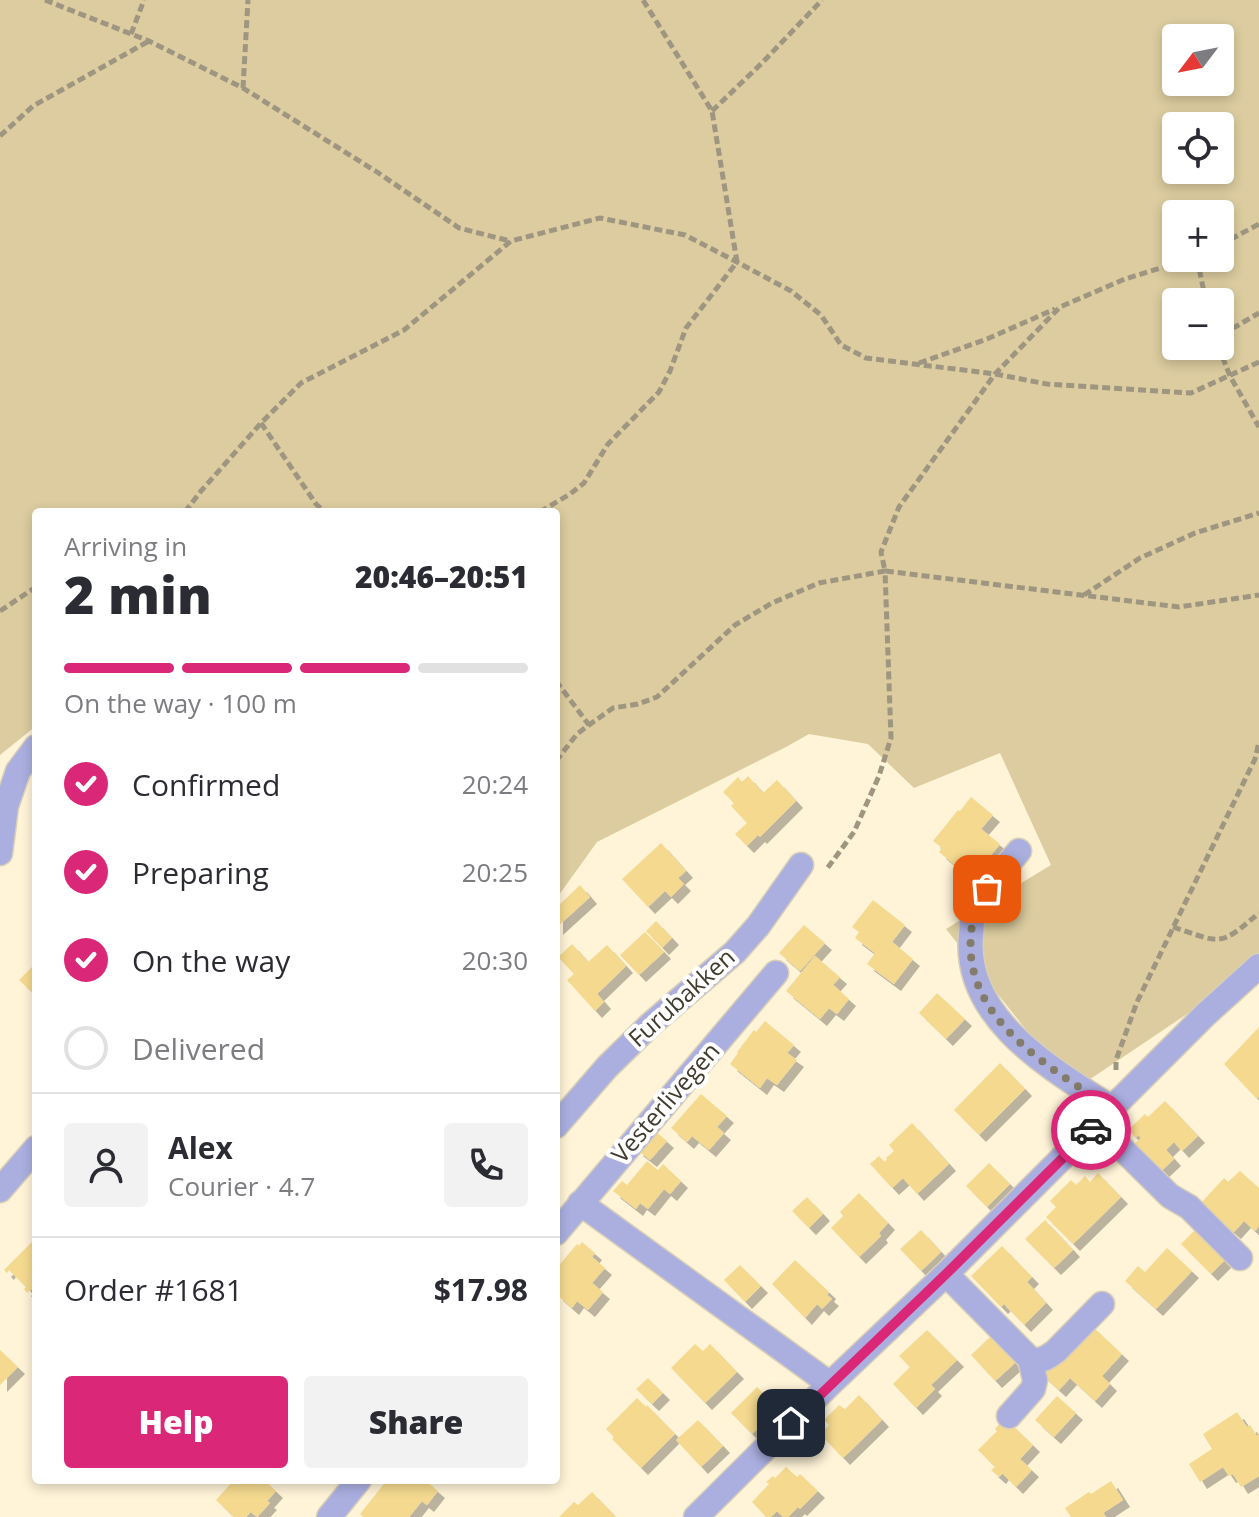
<!DOCTYPE html>
<meta charset="utf-8">
<style>
body{margin:0;font-family:"Open Sans",sans-serif;background:#f2f2f3;color:#2b2b33;height:100vh;display:flex;flex-direction:column;font-size:30px;white-space:nowrap}
*{box-sizing:border-box;margin:0}
p{font-size:26px;color:#7c7c81}
.icon{flex:none;width:44px;height:44px;fill:none;stroke:currentColor;stroke-width:2;stroke-linecap:round;stroke-linejoin:round}
.map{position:relative;flex:1;overflow:hidden}
.details{position:absolute;left:32px;top:508px;width:528px;height:976px;display:flex;flex-direction:column;background:#fff;border-radius:8px;box-shadow:0 4px 12px #0003}
.details>*{flex:none}
.needle{width:52px;rotate:238deg}
.buttons{position:absolute;left:1162px;top:24px;display:grid;gap:16px}
.buttons a{display:grid;place-items:center;width:72px;height:72px;border-radius:8px;background:#fff;box-shadow:0 4px 12px #0003;font-size:40px}
.pin{position:absolute;display:grid;place-items:center;width:68px;height:68px;color:#fff;margin:-34px;border-radius:16px;box-shadow:0 4px 12px #0006}
.courier{position:absolute;display:grid;place-items:center;width:80px;height:80px;margin:-40px;border:6px solid #db2777;border-radius:50%;background:#fff;color:#222;box-shadow:0 2px 10px #0007}
.headline em{font-style:normal;font-weight:800}
.headline div{display:flex;flex-direction:column-reverse}
.headline{display:flex;align-items:center;justify-content:space-between;height:136px;padding:0 32px}
h1{font-size:52px;font-weight:800;line-height:60px}
.bar{display:grid;grid-template-columns:repeat(4,1fr);gap:12px 8px;align-content:center;height:96px;padding:0 32px}
.bar i{height:10px;border-radius:6px;background:#e1e1e2}
.bar .active{background:#db2777}
.bar p{grid-column:span 4}
.line{display:flex;align-items:center;gap:20px;padding:0 32px;border-top:2px solid #e1e1e2}
.line div{flex:1}
.round{display:grid;place-items:center;flex:none;width:84px;height:84px;border-radius:8px;background:#f2f2f3}
ol{padding:0 32px;list-style:none}
li{display:flex;align-items:center;gap:24px;height:88px}
li p{margin-inline-start:auto}
li .icon{padding:8px;border-radius:50%;background:#db2777;color:#fff;stroke-width:4}
li:last-child{color:#7c7c81}
li i{width:44px;height:44px;border:4px solid #e1e1e2;border-radius:50%}
.action{display:flex;gap:16px;margin-top:auto;padding:16px 32px}
.action a{flex:1;height:92px;border-radius:8px;background:#db2777;color:#fff;font-size:32px;font-weight:800;line-height:92px;text-align:center}
.action a+a{background:#f2f2f3;color:#2b2b33}
.map>svg:first-child{display:block}
.green{fill:#dccc9f;fill-rule:evenodd}
.building{fill:#f4d98f;filter:url(#shadow)}
.lines{fill:none;stroke-linecap:round;stroke-linejoin:round}
.minor-casing{stroke:#d9cfb6;stroke-width:27}
.path{stroke:#9e9681;stroke-width:5;stroke-dasharray:8 4;stroke-linecap:butt}
.minor{stroke:#abafe0;stroke-width:24}
.done{stroke:#847c6a;stroke-width:8;stroke-dasharray:0 14.4}
.route{stroke:#db2777;stroke-width:10}
.labels{text-anchor:middle;stroke-width:8;stroke-linejoin:round;paint-order:stroke}
.street-label{font-size:24px;fill:#413c2e;stroke:#fff}
</style>
<div class="map">
<svg width="1259" height="1517" viewBox="0 0 1259 1517">
<defs>
<filter id="shadow"><feDropShadow dx="7" dy="7" stdDeviation="0" flood-color="#0004"/></filter>
</defs>
<rect width="100%" height="100%" fill="#fff4d8"/>
<path class="green" d="M 0,0 L 1259,0 L 1259,954 L 1190,1012 L 1074,1090 L 946,929 L 1051,865 L 1000,753 L 914,788 L 868,744 L 809,734 L 786,747 L 597,842 L 556,899 L 556,512 L 36,512 L 36,726 L 0,755 ZM 1176,38 L 1220,38 L 1220,82 L 1176,82 ZM 1176,126 L 1220,126 L 1220,170 L 1176,170 ZM 1176,214 L 1220,214 L 1220,258 L 1176,258 ZM 1176,302 L 1220,302 L 1220,346 L 1176,346 Z"/>
<path class="building" d="M 748,776 L 763,793 L 777,780 L 796,801 L 760,837 L 758,835 L 747,846 L 735,834 L 747,823 L 731,806 L 734,803 L 723,792 L 738,777 L 742,782 Z
M 971,797 L 993,815 L 981,829 L 1000,844 L 972,879 L 939,852 L 942,848 L 933,841 L 958,810 L 960,811 Z
M 661,843 L 686,871 L 678,878 L 684,884 L 671,897 L 665,891 L 648,907 L 622,879 Z
M 580,885 L 590,897 L 556,928 L 556,908 Z
M 873,900 L 905,925 L 892,942 L 913,959 L 894,984 L 867,964 L 875,953 L 855,938 L 859,932 L 852,927 Z
M 656,921 L 672,938 L 662,948 L 646,931 Z
M 804,925 L 825,943 L 800,971 L 779,953 Z
M 645,932 L 664,952 L 639,975 L 620,955 Z
M 572,944 L 588,962 L 607,945 L 626,966 L 597,994 L 604,1002 L 595,1011 L 567,980 L 574,974 L 558,957 Z
M 815,956 L 840,977 L 833,985 L 849,999 L 837,1014 L 829,1008 L 820,1019 L 786,991 Z
M 36,963 L 36,996 L 19,980 Z
M 937,993 L 965,1019 L 946,1039 L 919,1013 Z
M 765,1021 L 794,1045 L 787,1053 L 797,1060 L 777,1085 L 767,1078 L 760,1088 L 730,1064 L 738,1053 L 737,1052 L 754,1030 L 756,1032 Z
M 1259,1027 L 1259,1096 L 1257,1099 L 1224,1064 Z
M 1000,1063 L 1025,1089 L 979,1135 L 954,1110 Z
M 701,1094 L 727,1116 L 717,1127 L 724,1133 L 709,1150 L 692,1136 L 687,1142 L 671,1128 Z
M 1165,1101 L 1198,1136 L 1182,1151 L 1174,1142 L 1166,1150 L 1174,1159 L 1158,1174 L 1132,1146 L 1141,1138 L 1138,1135 L 1136,1138 L 1128,1130 L 1145,1114 L 1148,1117 Z
M 912,1123 L 949,1164 L 917,1194 L 903,1178 L 892,1188 L 870,1164 L 879,1156 L 885,1162 L 887,1159 L 886,1158 L 894,1151 L 889,1145 Z
M 653,1129 L 667,1141 L 650,1160 L 636,1149 Z
M 647,1161 L 658,1170 L 663,1164 L 681,1181 L 670,1194 L 664,1189 L 648,1209 L 640,1203 L 636,1209 L 613,1191 L 622,1181 L 627,1185 Z
M 989,1163 L 1010,1184 L 987,1207 L 966,1186 Z
M 1240,1171 L 1259,1188 L 1259,1226 L 1255,1231 L 1244,1221 L 1234,1232 L 1201,1203 L 1224,1178 L 1228,1182 Z
M 1098,1173 L 1121,1197 L 1073,1244 L 1046,1217 L 1056,1207 L 1050,1201 L 1071,1180 L 1076,1185 L 1085,1176 L 1090,1182 Z
M 859,1193 L 888,1223 L 879,1233 L 881,1236 L 859,1257 L 831,1228 L 843,1216 L 840,1212 Z
M 807,1197 L 823,1214 L 809,1228 L 792,1211 Z
M 1045,1220 L 1073,1250 L 1054,1268 L 1025,1239 Z
M 1197,1228 L 1227,1258 L 1211,1274 L 1181,1244 Z
M 921,1230 L 941,1252 L 921,1271 L 900,1249 Z
M 36,1238 L 36,1287 L 35,1286 L 27,1293 L 24,1289 L 26,1287 L 9,1270 L 7,1273 L 4,1270 Z
M 582,1242 L 595,1253 L 592,1257 L 605,1268 L 592,1283 L 603,1292 L 588,1310 L 577,1301 L 572,1308 L 556,1294 L 556,1269 L 577,1244 L 579,1246 Z
M 1002,1246 L 1032,1277 L 1027,1282 L 1046,1303 L 1024,1325 L 1004,1304 L 1001,1307 L 971,1276 Z
M 1167,1248 L 1192,1271 L 1156,1309 L 1125,1281 L 1138,1266 L 1145,1272 Z
M 795,1260 L 829,1292 L 827,1295 L 832,1299 L 822,1309 L 817,1304 L 805,1318 L 772,1284 Z
M 740,1265 L 761,1286 L 745,1302 L 724,1280 Z
M 1092,1326 L 1122,1354 L 1102,1376 L 1110,1384 L 1095,1401 L 1070,1378 L 1059,1390 L 1038,1371 Z
M 927,1330 L 957,1360 L 931,1385 L 935,1389 L 916,1408 L 893,1384 L 910,1367 L 899,1356 Z
M 990,1337 L 1015,1363 L 995,1381 L 971,1355 Z
M 695,1344 L 703,1351 L 710,1344 L 737,1372 L 705,1403 L 671,1368 Z
M 0,1350 L 18,1367 L 0,1385 Z
M 648,1378 L 663,1393 L 652,1404 L 636,1389 Z
M 757,1387 L 779,1409 L 752,1434 L 731,1413 Z
M 859,1395 L 882,1420 L 843,1458 L 820,1434 L 829,1425 L 824,1420 L 839,1405 L 845,1409 Z
M 1057,1396 L 1076,1413 L 1054,1437 L 1035,1420 Z
M 637,1398 L 646,1407 L 647,1405 L 675,1434 L 641,1468 L 612,1439 L 614,1437 L 606,1429 Z
M 1237,1412 L 1247,1427 L 1250,1425 L 1257,1436 L 1259,1435 L 1259,1476 L 1241,1487 L 1233,1474 L 1229,1476 L 1223,1467 L 1200,1482 L 1189,1464 L 1212,1449 L 1203,1434 Z
M 698,1420 L 723,1446 L 701,1467 L 676,1440 Z
M 1007,1420 L 1033,1445 L 1020,1459 L 1032,1470 L 1016,1487 L 1002,1473 L 999,1477 L 991,1470 L 995,1467 L 978,1450 L 997,1431 L 995,1429 L 1001,1422 Z
M 786,1467 L 797,1477 L 800,1474 L 818,1491 L 800,1509 L 798,1507 L 788,1517 L 783,1517 L 777,1511 L 771,1517 L 766,1517 L 752,1502 L 769,1484 L 766,1482 L 773,1476 L 775,1478 Z
M 234,1480 L 264,1480 L 276,1491 L 267,1501 L 270,1503 L 257,1517 L 251,1512 L 246,1517 L 234,1517 L 216,1500 Z
M 387,1480 L 393,1483 L 395,1480 L 425,1480 L 438,1491 L 427,1505 L 422,1501 L 409,1517 L 363,1517 L 360,1514 Z
M 1111,1481 L 1123,1500 L 1103,1513 L 1106,1517 L 1071,1517 L 1065,1508 L 1089,1492 L 1091,1494 Z
M 592,1492 L 616,1517 L 559,1517 L 574,1502 L 578,1505 Z"/>
<g class="lines">
<g class="minor-casing">
<path id="minor" d="M 1019,851 C 1003,871 979,891 973,917 C 971,922 972,929 971,935 C 963,1019 1052,1069 1112,1108
M 0,853 L 6,806 L 18,771 L 36,747
M 1097,1124 L 1170,1196 L 1189,1207 L 1240,1258
M 556,1126 L 607,1067 L 651,1024 L 735,952 L 758,926 L 801,865
M 0,1190 L 36,1148
M 580,1203 L 830,1384
M 556,1233 L 776,973
M 946,1274 L 1030,1359 C 1041,1362 1047,1358 1056,1351 L 1102,1304
M 1009,1416 L 1033,1389 L 1035,1380 L 1030,1359
M 329,1517 L 359,1480
M 696,1517 L 830,1384 L 946,1274 L 1205,1015 L 1259,966"/>
</g>
<path class="path" d="M 45,0 L 149,41 L 243,88 L 377,172 L 459,228 L 510,241
M 131,34 L 144,0
M 243,88 L 248,0
M 712,111 L 762,63 L 822,0
M 0,136 L 33,106 L 149,41
M 1220,245 L 1259,224
M 1193,258 L 1125,279 L 1060,307 L 995,374 L 899,507 L 881,552 L 885,571 L 1179,607 L 1259,595
M 1197,258 L 1206,302
M 1220,329 L 1235,327 L 1259,313
M 1218,346 L 1230,376 L 1259,427
M 919,363 L 987,339 L 1055,309
M 261,423 L 316,504 L 325,512
M 185,512 L 201,491 L 261,423 L 301,383 L 404,330 L 511,241 L 600,218 L 685,235 L 737,262 L 791,291 L 821,315 L 841,345 L 866,358 L 995,374 L 1047,384 L 1191,393 L 1259,362
M 540,512 L 570,494 L 584,483 L 608,444 L 659,392 L 670,371 L 686,328 L 737,262 L 712,111 L 643,0
M 1084,595 L 1140,558 L 1195,533 L 1259,513
M 0,611 L 36,587
M 556,681 L 589,725
M 556,761 L 577,734 L 589,725 L 613,708 L 638,704 L 657,697 L 735,625 L 772,603 L 819,583 L 885,571 L 891,738 L 879,776 L 854,832 L 826,870
M 1173,927 C 1222,943 1218,948 1259,913
M 1116,1070 L 1116,1060 L 1137,1002 L 1255,759 L 1259,742"/>
<use href="#minor" class="minor"/>
</g>
<g class="lines">
<path class="done" d="M 987,889 C 983,897 975,907 973,916 C 971,922 972,929 971,935 C 963,1019 1051,1069 1112,1108 L 1091,1130"/>
<path class="route" d="M 791,1423 L 946,1274 L 1091,1130"/>
</g>
<g class="labels">
<g class="street-label">
<text transform="translate(682 998) rotate(-42)" y="8">Furubakken</text>
<text transform="translate(666 1103) rotate(-49)" y="8">Vesterlivegen</text>
</g>
</g>
</svg>
<div class="buttons">
<a><svg class="needle" viewBox="-14 -14 28 28"><path d="M0-13l5 13h-10z" fill="#e53935"/><path d="M0 13l5-13h-10z" fill="#7c7c81"/></svg></a>
<a><svg class="icon" aria-label="locate" viewBox="0 0 24 24"><circle cx="12" cy="12" r="6"/><path d="M12 2v4M12 18v4M2 12h4M18 12h4"/></svg></a>
<a>+</a>
<a>−</a>
</div>
<div class="pin" style="left:987px;top:889px;background:#ea580c"><svg class="icon" aria-label="bag" viewBox="0 0 24 24"><path d="M5 8h14l-1 12H6zM9 8a3 3 0 0 1 6 0"/></svg></div>
<div class="pin" style="left:791px;top:1423px;background:#1f2937"><svg class="icon" aria-label="home" viewBox="0 0 24 24"><path d="M3 11l9-7 9 7M6 9v11h12V9"/></svg></div>
<div class="courier" style="left:1091px;top:1130px"><svg class="icon" aria-label="car" viewBox="0 0 24 24"><path d="M5 17H2v-5l4-1 3-4h7l3 4 3 1v5h-3M9 17h6M6 11h13"/><circle cx="7" cy="17" r="2"/><circle cx="17" cy="17" r="2"/></svg></div>
<section class="details">
<div class="headline"><div><h1>2 min</h1><p>Arriving in</p></div><em>20:46–20:51</em></div>
<div class="bar"><i class="active"></i><i class="active"></i><i class="active"></i><i></i><p>On the way · 100 m</p></div>
<ol>
<li><svg class="icon" aria-label="check" viewBox="0 0 24 24"><path d="M5 12l5 5 9-10"/></svg>Confirmed<p>20:24</p></li>
<li><svg class="icon" aria-label="check" viewBox="0 0 24 24"><path d="M5 12l5 5 9-10"/></svg>Preparing<p>20:25</p></li>
<li><svg class="icon" aria-label="check" viewBox="0 0 24 24"><path d="M5 12l5 5 9-10"/></svg>On the way<p>20:30</p></li>
<li><i></i>Delivered</li>
</ol>
<div class="line" style="height:144px"><a class="round"><svg class="icon" aria-label="person" viewBox="0 0 24 24"><circle cx="12" cy="8" r="4"/><path d="M4 21q1-7 8-7t8 7"/></svg></a><div><b>Alex</b><p>Courier · 4.7</p></div><a class="round"><svg class="icon" aria-label="phone" viewBox="0 0 24 24"><path d="M5 4h4l2 5-3 2q2 4 5 5l2-3 5 2v4C11 20 4 13 5 4z"/></svg></a></div>
<div class="line" style="height:104px"><div>Order #1681</div><b>$17.98</b></div>
<div class="action"><a>Help</a><a>Share</a></div>
</section>
</div>
